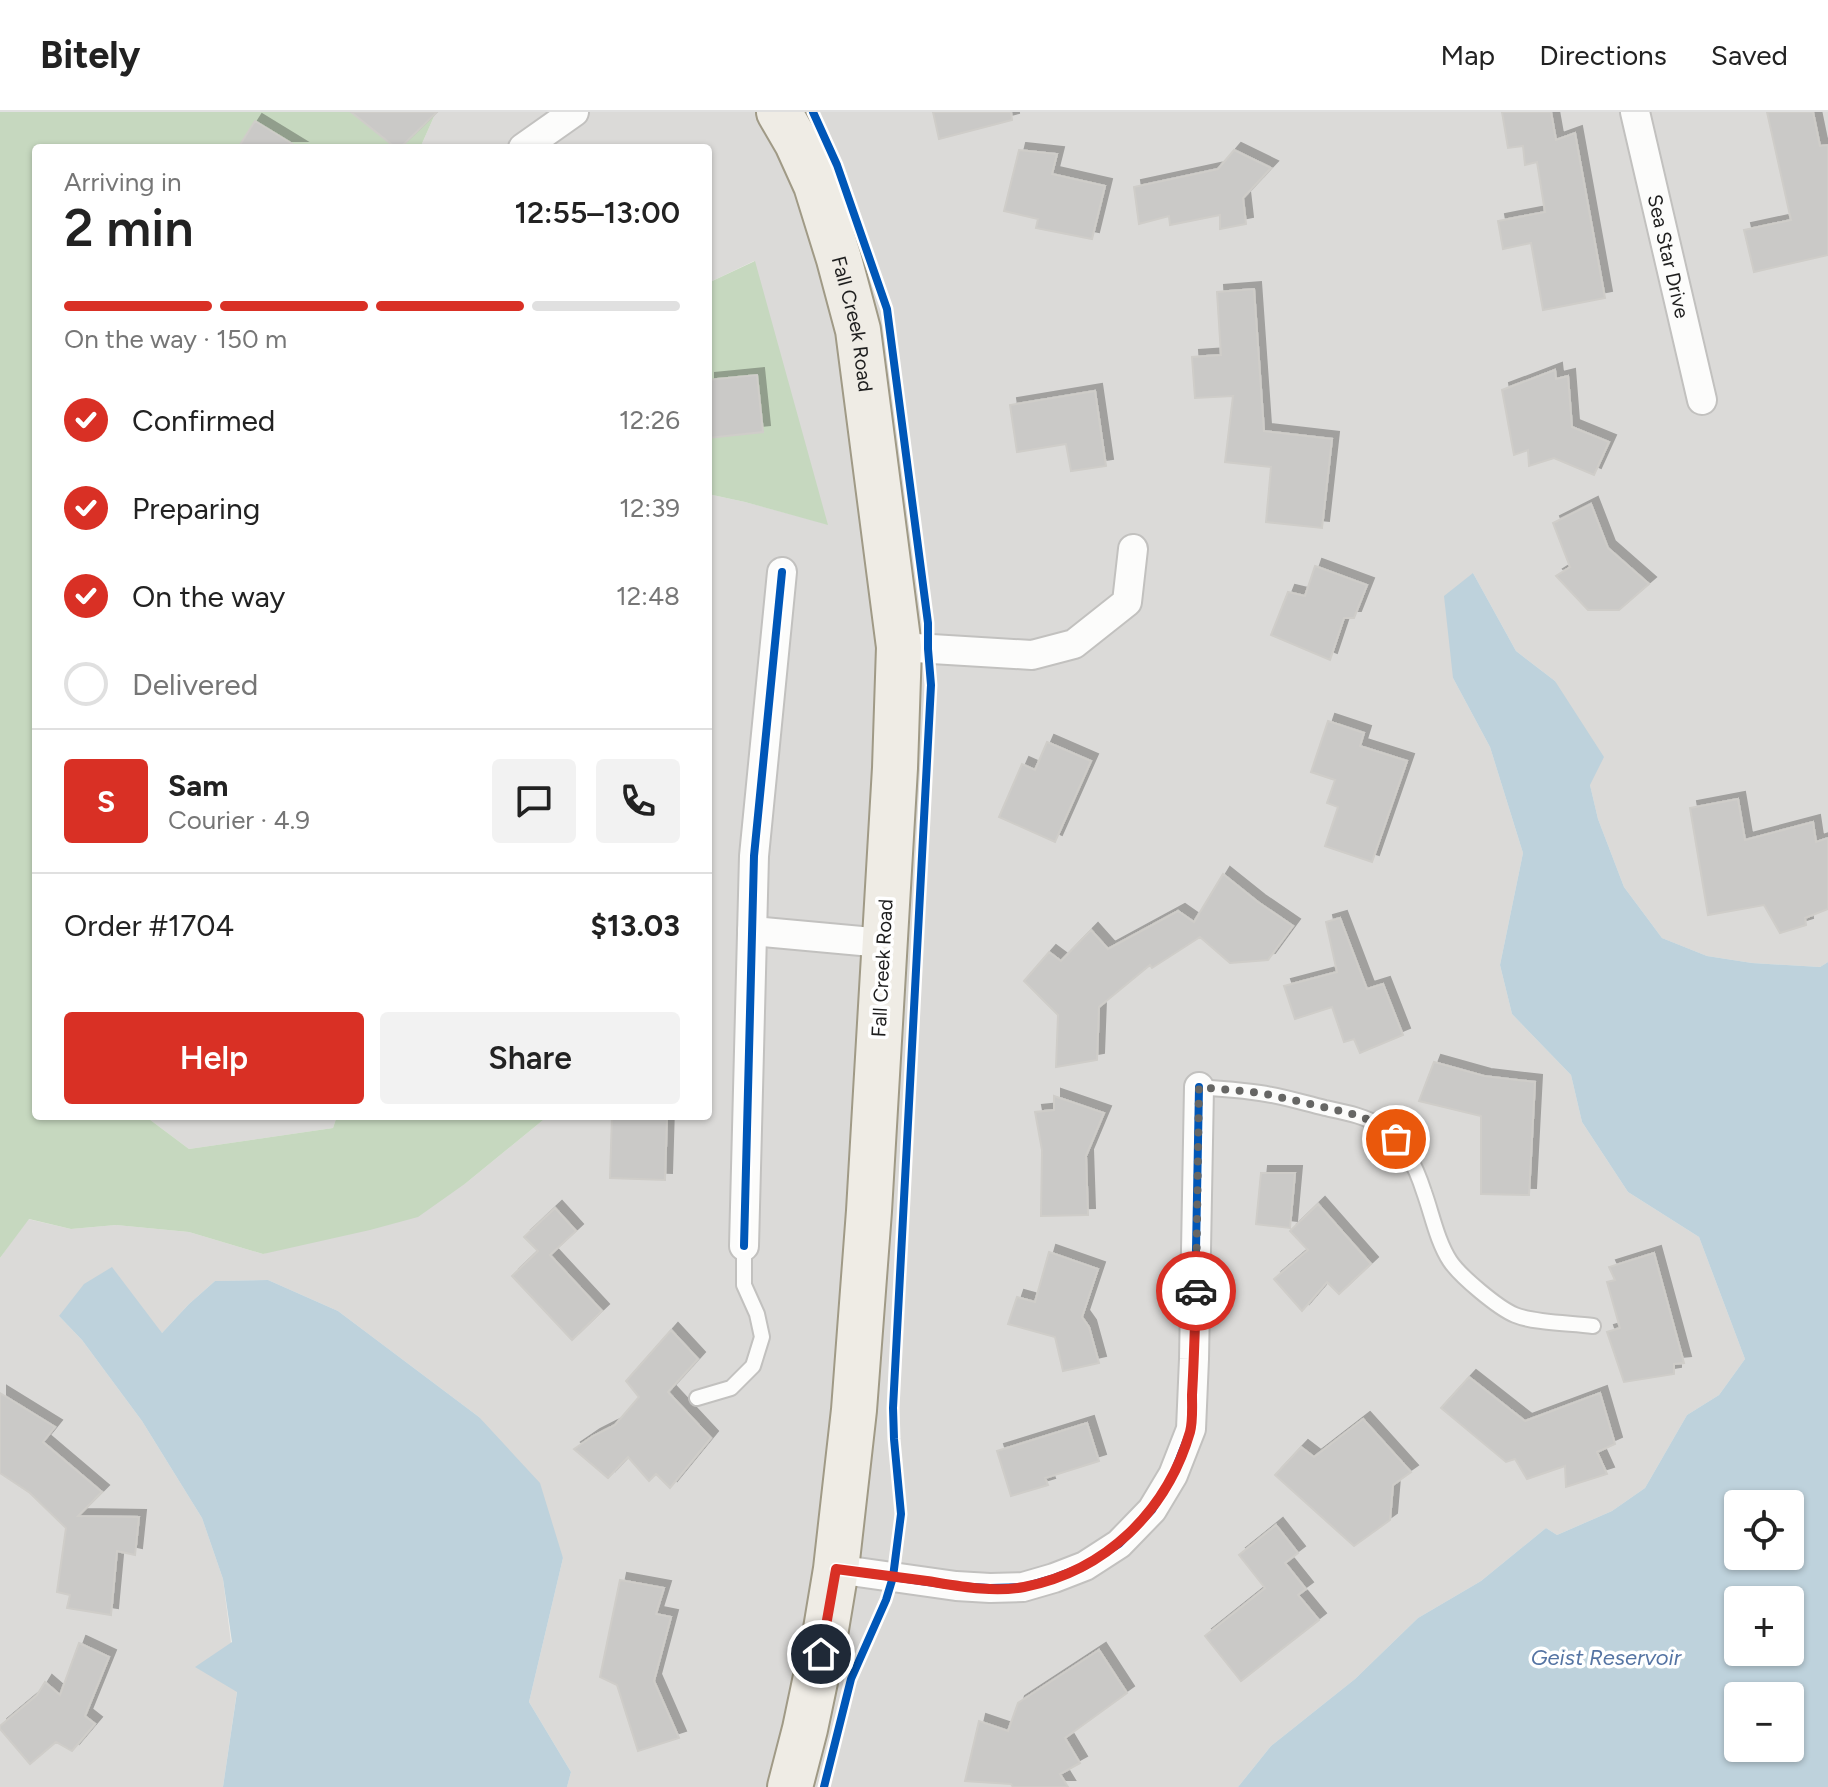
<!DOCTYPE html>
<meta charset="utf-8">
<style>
body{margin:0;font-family:Figtree,sans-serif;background:#f2f2f2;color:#222;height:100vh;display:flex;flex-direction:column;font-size:30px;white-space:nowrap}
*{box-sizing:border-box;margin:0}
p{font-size:26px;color:#767676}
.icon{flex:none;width:44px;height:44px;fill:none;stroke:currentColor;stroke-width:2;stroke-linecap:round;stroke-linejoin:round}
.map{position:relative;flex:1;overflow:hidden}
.panel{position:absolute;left:32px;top:32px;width:680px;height:976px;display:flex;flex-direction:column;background:#fff;border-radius:8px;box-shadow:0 2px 6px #0004}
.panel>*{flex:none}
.tools{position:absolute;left:1724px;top:1378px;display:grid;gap:16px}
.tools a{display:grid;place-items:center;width:80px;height:80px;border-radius:8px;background:#fff;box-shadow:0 2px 6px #0004;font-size:40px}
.pin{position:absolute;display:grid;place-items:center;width:68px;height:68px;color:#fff;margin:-34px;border:4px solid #fff;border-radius:50%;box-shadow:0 2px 8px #0007}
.courier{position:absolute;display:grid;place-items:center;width:80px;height:80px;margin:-40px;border:6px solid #d93025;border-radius:50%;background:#fff;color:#222;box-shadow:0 2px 10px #0007}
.head em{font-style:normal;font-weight:600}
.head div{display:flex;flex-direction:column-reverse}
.head{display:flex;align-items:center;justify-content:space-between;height:136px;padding:0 32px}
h1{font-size:52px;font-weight:600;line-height:60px}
.bar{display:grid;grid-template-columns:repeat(4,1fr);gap:12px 8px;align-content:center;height:96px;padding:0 32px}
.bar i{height:10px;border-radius:6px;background:#e0e0e0}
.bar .active{background:#d93025}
.bar p{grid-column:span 4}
.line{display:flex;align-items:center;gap:20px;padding:0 32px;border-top:2px solid #e0e0e0}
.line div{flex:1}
.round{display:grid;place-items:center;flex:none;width:84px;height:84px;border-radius:8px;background:#f2f2f2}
ol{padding:0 32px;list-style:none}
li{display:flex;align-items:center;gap:24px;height:88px}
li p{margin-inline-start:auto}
li .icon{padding:8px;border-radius:50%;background:#d93025;color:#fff;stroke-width:4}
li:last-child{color:#767676}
li i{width:44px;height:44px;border:4px solid #e0e0e0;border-radius:50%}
.button{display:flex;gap:16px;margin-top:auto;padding:16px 32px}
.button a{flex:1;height:92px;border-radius:8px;background:#d93025;color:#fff;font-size:32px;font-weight:600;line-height:92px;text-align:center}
.button a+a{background:#f2f2f2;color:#222}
header{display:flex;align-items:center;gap:48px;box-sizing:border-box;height:112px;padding:0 40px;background:#fff;border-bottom:2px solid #e0e0e0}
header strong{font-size:38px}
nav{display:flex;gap:44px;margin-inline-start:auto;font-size:28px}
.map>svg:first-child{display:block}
.residential{fill:#dbdad8}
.forest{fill:#c6d8bf}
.water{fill:#bed2dc;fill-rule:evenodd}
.building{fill:#cac9c7;stroke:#cfcdc9;stroke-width:2;filter:url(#shadow)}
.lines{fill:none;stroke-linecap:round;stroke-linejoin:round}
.lane-casing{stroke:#c2c1bf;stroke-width:18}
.street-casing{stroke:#c2c1bf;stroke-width:32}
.primary-casing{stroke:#a09a86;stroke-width:48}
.lane{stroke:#fcfcfb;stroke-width:14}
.street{stroke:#fcfcfb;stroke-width:28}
.primary{stroke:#efece5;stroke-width:44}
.cycleway-casing{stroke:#fff;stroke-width:13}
.cycleway{stroke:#0057b8;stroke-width:8}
.done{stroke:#666664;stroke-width:8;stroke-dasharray:0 14.4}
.route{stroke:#d93025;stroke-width:10}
.labels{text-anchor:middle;stroke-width:7;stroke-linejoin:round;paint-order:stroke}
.street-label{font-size:20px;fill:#1e1e1e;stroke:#fff}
.water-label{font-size:22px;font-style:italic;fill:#5574a3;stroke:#fff}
</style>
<header>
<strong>Bitely</strong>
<nav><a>Map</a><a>Directions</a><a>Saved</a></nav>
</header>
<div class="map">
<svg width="1828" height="1675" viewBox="0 0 1828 1675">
<defs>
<filter id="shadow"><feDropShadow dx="7" dy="-7" stdDeviation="0" flood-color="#0004"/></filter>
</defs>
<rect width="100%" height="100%" fill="#ecebe7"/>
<path class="residential" d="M 436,0 L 1828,0 L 1828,850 L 1820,855 L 1752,851 L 1707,844 L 1662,826 L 1624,775 L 1598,707 L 1590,673 L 1555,569 L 1516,539 L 1473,461 L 1453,566 L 1490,635 L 1523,741 L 1500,853 L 1512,902 L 1571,963 L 1582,1010 L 1628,1080 L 1699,1125 L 1745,1247 L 1719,1283 L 1687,1303 L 1645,1376 L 1612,1399 L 1557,1423 L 1546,1416 L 1481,1469 L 1418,1506 L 1355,1567 L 1271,1634 L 1238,1675 L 567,1675 L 571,1660 L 529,1590 L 563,1446 L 479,1305 L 338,1199 L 268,1168 L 215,1169 L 189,1192 L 162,1221 L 59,1204 L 82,1228 L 142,1309 L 202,1406 L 223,1467 L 237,1579 L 223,1675 L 0,1675 L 0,1146 L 28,1107 L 71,1117 L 116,1113 L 189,1120 L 263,1142 L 466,1071 L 548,1004 L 708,1004 L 708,382 L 745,390 L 827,412 L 754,149 L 708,171 L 708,36 L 420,36 Z
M 145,1004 L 337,1004 L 333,1016 L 189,1037 Z"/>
<path class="forest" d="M 0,0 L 436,0 L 420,36 L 36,36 L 36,1004 L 145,1004 L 189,1037 L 333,1016 L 337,1004 L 548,1004 L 466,1071 L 418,1105 L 370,1118 L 263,1142 L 189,1120 L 116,1113 L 71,1117 L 29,1107 L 0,1146 Z
M 755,149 L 828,413 L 745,390 L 708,382 L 708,171 Z"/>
<path class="water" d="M 1473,461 L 1516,539 L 1555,569 L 1604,645 L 1590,673 L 1598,707 L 1624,775 L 1662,826 L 1707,844 L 1752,851 L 1820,855 L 1828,850 L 1828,1675 L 1238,1675 L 1271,1634 L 1355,1567 L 1418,1506 L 1481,1469 L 1546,1416 L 1557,1423 L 1612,1399 L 1645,1376 L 1687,1303 L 1719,1283 L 1745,1247 L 1699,1125 L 1628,1080 L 1582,1010 L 1571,963 L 1512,902 L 1500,853 L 1523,741 L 1490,635 L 1453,566 L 1444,484 ZM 1738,1392 L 1790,1392 L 1790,1444 L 1738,1444 ZM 1738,1488 L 1790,1488 L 1790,1540 L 1738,1540 ZM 1738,1584 L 1790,1584 L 1790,1636 L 1738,1636 Z
M 112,1155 L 162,1221 L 189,1192 L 215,1169 L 268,1168 L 338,1199 L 479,1305 L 540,1371 L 563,1446 L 529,1590 L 571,1660 L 567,1675 L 223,1675 L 237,1580 L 195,1555 L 232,1530 L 223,1467 L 202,1406 L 142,1309 L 82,1228 L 59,1204 L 84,1172 Z"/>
<path class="building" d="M 351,0 L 437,0 L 400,36 L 396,36 Z
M 933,0 L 1011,0 L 1012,8 L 939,27 Z
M 1502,0 L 1551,0 L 1556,28 L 1575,21 L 1605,186 L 1543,198 L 1531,131 L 1503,137 L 1498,109 L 1545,100 L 1537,50 L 1525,53 L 1523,34 L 1508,36 Z
M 1767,0 L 1813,0 L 1820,34 L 1828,33 L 1828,143 L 1754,160 L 1744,118 L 1791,108 Z
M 255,9 L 299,36 L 238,36 Z
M 1019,38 L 1057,42 L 1052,62 L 1105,74 L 1092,127 L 1036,116 L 1038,107 L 1004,99 Z
M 1234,38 L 1271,56 L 1243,86 L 1246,112 L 1220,117 L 1220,103 L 1170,113 L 1169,104 L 1139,112 L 1134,75 L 1218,57 Z
M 1254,177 L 1264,319 L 1332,327 L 1322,416 L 1266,410 L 1271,355 L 1225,350 L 1233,284 L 1195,286 L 1192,245 L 1221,243 L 1217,180 Z
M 1555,258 L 1556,267 L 1568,264 L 1572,315 L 1609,330 L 1594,363 L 1554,346 L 1529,354 L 1528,338 L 1514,343 L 1502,278 Z
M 757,263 L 763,320 L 708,326 L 708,268 Z
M 1095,279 L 1106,354 L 1071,359 L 1066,332 L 1017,340 L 1010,293 Z
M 1591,392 L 1608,436 L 1649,472 L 1619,498 L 1588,498 L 1556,464 L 1570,455 L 1553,411 Z
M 1315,454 L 1367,473 L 1354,506 L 1344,506 L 1330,548 L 1271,523 L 1288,480 L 1305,484 Z
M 1328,609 L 1364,621 L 1360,634 L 1407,649 L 1372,750 L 1325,734 L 1338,695 L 1327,691 L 1335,668 L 1311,660 Z
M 1047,630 L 1091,649 L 1055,730 L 999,705 L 1022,652 L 1035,658 Z
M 1738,687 L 1745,728 L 1813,710 L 1816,730 L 1828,726 L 1828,797 L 1805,806 L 1806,813 L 1780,821 L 1764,793 L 1708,803 L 1690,696 Z
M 1223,762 L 1258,790 L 1293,814 L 1268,848 L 1230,851 L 1200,825 L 1152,856 L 1150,853 L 1099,895 L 1097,948 L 1056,955 L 1058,903 L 1024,869 L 1049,840 L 1061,849 L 1091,818 L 1108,837 L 1178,799 L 1194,810 Z
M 1340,806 L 1367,877 L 1383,872 L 1403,923 L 1360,941 L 1354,927 L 1344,930 L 1332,895 L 1295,907 L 1284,874 L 1337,860 L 1326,810 Z
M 1434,950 L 1484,964 L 1535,970 L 1529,1083 L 1481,1082 L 1481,1004 L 1419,989 Z
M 1054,984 L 1104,1001 L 1086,1044 L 1088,1103 L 1041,1104 L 1042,1038 L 1035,1000 L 1054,998 Z
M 612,1004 L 667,1004 L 665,1068 L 610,1066 Z
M 1261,1061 L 1295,1061 L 1290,1116 L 1256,1112 Z
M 1318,1092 L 1371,1152 L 1339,1182 L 1327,1170 L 1302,1199 L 1274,1167 L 1308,1138 L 1290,1119 Z
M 555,1096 L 576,1119 L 550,1143 L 602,1199 L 572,1228 L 512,1164 L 538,1139 L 524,1125 Z
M 1049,1140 L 1098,1157 L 1082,1205 L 1089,1215 L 1099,1251 L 1063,1259 L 1055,1225 L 1008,1212 L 1017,1185 L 1035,1190 Z
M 1654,1141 L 1684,1251 L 1674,1252 L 1674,1262 L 1624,1270 L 1607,1220 L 1620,1216 L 1607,1170 L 1615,1168 L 1609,1155 Z
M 671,1218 L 698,1247 L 668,1280 L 711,1326 L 670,1376 L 656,1362 L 649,1369 L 628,1345 L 608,1366 L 574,1337 L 593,1324 L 615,1313 L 639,1285 L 626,1269 Z
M 1469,1265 L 1525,1309 L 1600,1281 L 1615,1332 L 1597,1340 L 1607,1362 L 1566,1375 L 1565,1354 L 1527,1367 L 1515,1347 L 1506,1350 L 1441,1296 Z
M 0,1281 L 55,1315 L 43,1330 L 102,1380 L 78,1404 L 139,1405 L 135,1443 L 117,1439 L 111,1503 L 67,1496 L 70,1483 L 57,1480 L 66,1416 L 30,1381 L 0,1361 Z
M 1363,1307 L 1411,1360 L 1393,1373 L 1390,1408 L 1354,1434 L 1275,1363 L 1301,1335 L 1314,1345 Z
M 1087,1311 L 1099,1349 L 1045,1366 L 1048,1373 L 1011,1384 L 997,1339 Z
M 1276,1413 L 1298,1441 L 1285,1451 L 1306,1477 L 1298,1483 L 1319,1508 L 1241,1569 L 1205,1524 L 1265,1476 L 1239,1443 Z
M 620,1468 L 664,1476 L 656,1502 L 671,1505 L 654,1569 L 679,1626 L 638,1639 L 617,1573 L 600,1565 Z
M 79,1531 L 109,1545 L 85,1604 L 95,1612 L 72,1639 L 56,1630 L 30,1652 L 0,1617 L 0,1614 L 37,1583 L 45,1570 L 60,1583 Z
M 1099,1538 L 1127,1581 L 1065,1626 L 1080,1651 L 1060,1662 L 1068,1675 L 1013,1675 L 1011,1672 L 965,1669 L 979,1609 L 1008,1619 L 1018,1591 Z"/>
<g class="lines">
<g class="lane-casing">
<path id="lane" d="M 1199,975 C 1219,977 1240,978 1260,981 C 1282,984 1304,991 1325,996 C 1344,1000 1366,1004 1382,1015 C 1405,1031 1416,1055 1424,1080 C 1432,1102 1437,1129 1450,1149 C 1460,1164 1498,1196 1515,1203 C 1534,1211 1571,1211 1593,1214
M 697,1286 L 731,1276 L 753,1254 L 762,1225 L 757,1202 L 744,1173 L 744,1134"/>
</g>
<g class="street-casing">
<g id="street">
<path id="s1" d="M 1635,0 L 1702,288"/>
<path d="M 523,36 L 574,0"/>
<path d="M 899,535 L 1032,543 L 1074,532 L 1127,490 L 1133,437"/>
<path d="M 752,819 L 883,831"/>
<path d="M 744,1134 L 754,744 L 782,460"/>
<path d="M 836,1457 L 956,1474 L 990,1476 L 1023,1475 L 1054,1466 L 1085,1454 L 1119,1432 L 1152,1398 L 1173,1363 L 1191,1317 L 1194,1247 L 1199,975"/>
</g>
</g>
<g class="primary-casing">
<g id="primary">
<path id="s2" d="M 779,0 L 797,31 L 816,73 L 839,147 L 858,218 L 899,535 L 895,656 L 869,1099 L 854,1298 L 836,1457 L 826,1517 L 805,1617 L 790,1675"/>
</g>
</g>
<use href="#lane" class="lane"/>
<use href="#street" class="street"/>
<use href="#primary" class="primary"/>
<g class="cycleway-casing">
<path id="cycleway" d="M 813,0 L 837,53 L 887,197 L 928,511 L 928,537 L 931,573 L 893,1296 L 894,1327 L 901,1402 L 893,1465 L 886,1488 L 851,1567 L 824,1675
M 744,1134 L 754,744 L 782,460
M 836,1457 L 956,1474 L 990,1476 L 1023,1475 L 1054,1466 L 1085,1454 L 1119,1432 L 1152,1398 L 1173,1363 L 1191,1317 L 1194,1247 L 1199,975"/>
</g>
<use href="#cycleway" class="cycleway"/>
</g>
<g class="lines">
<path class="done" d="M 1196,1179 L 1199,975 L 1262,981 L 1349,1001 L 1370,1008 L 1382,1015 L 1396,1027"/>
<path class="route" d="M 821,1542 L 836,1457 C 866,1461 896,1465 927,1469 C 958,1474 993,1481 1024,1475 C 1106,1459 1167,1399 1190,1320 C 1193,1309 1192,1295 1192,1283 C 1194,1249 1195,1214 1196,1179"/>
</g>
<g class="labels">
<g class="street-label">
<text dy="7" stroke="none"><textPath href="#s1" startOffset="148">Sea Star Drive</textPath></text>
<text dy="7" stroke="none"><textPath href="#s2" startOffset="226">Fall Creek Road</textPath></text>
<text transform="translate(882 856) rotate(-87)" y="7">Fall Creek Road</text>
</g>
<g class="water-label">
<text x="1606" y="1553">Geist Reservoir</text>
</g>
</g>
</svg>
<div class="tools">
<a><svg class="icon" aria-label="locate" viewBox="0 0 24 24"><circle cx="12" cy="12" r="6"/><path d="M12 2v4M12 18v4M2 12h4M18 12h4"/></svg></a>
<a>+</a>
<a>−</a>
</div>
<div class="pin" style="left:1396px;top:1027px;background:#ea580c"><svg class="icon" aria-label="bag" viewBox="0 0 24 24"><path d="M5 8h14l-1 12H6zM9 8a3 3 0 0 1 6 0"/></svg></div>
<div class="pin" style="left:821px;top:1542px;background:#1f2937"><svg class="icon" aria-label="home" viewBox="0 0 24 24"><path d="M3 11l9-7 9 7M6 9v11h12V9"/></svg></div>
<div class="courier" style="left:1196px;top:1179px"><svg class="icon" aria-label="car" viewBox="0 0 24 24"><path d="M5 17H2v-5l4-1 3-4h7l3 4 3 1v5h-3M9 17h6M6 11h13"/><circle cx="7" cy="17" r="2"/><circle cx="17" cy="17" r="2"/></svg></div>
<section class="panel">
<div class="head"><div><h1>2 min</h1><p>Arriving in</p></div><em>12:55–13:00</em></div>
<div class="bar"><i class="active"></i><i class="active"></i><i class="active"></i><i></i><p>On the way · 150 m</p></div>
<ol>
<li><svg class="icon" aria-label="check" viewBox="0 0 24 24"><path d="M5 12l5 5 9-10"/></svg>Confirmed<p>12:26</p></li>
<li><svg class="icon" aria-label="check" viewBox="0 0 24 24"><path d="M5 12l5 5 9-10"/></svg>Preparing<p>12:39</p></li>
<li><svg class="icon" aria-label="check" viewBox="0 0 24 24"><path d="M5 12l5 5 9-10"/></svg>On the way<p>12:48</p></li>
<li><i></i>Delivered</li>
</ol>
<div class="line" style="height:144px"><b class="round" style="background:#d93025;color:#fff">S</b><div><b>Sam</b><p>Courier · 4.9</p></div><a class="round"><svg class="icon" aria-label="chat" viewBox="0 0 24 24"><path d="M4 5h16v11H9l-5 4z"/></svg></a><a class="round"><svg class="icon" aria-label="phone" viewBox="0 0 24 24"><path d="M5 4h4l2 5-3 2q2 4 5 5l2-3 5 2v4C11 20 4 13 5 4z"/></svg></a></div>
<div class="line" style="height:104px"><div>Order #1704</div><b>$13.03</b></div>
<div class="button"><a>Help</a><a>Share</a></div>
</section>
</div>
